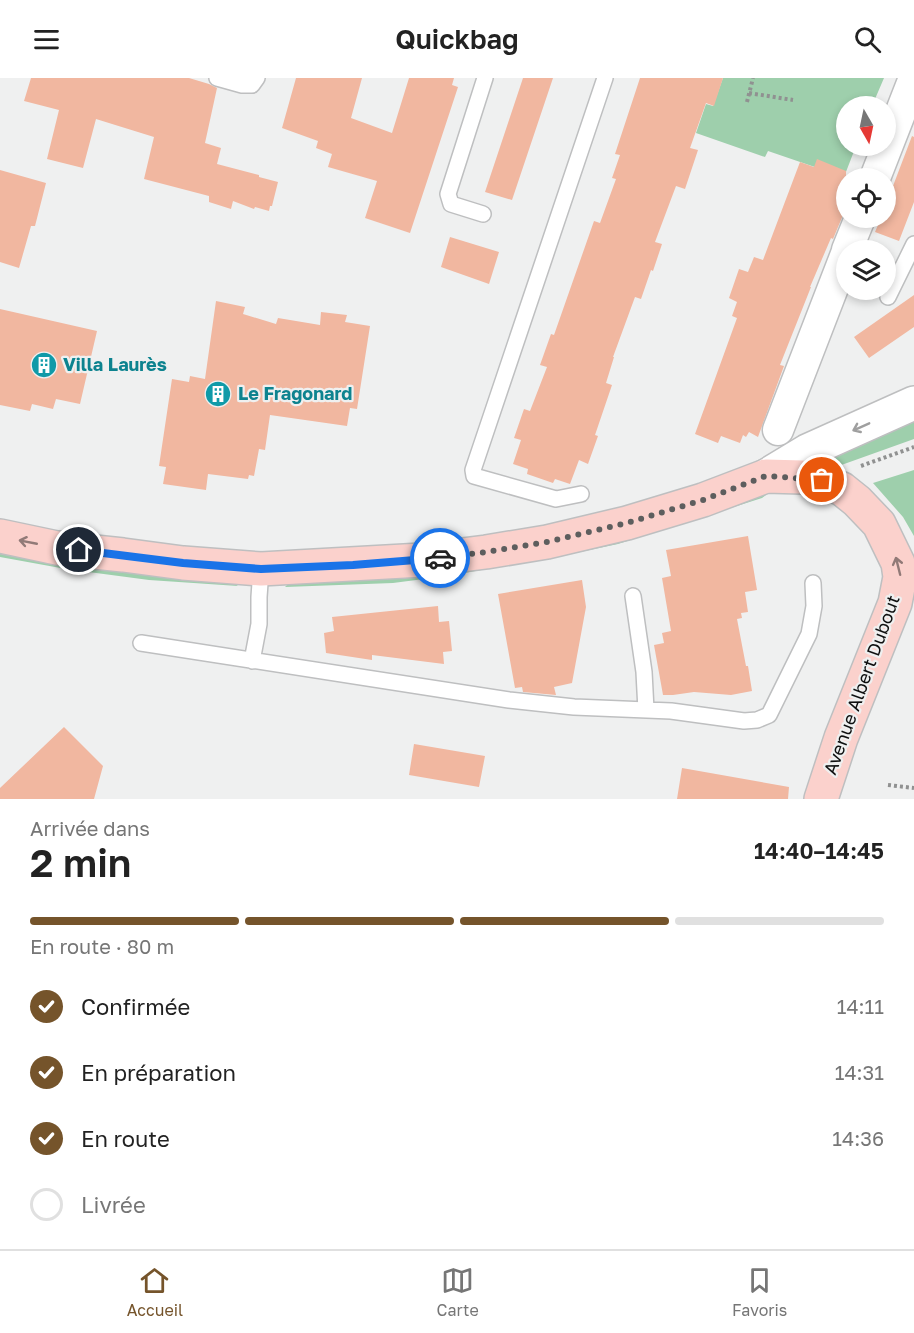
<!DOCTYPE html>
<html lang="fr">
<meta charset="utf-8">
<style>
body{margin:0;font-family:"Golos Text",sans-serif;background:#f2f2f2;color:#222;height:100vh;display:flex;flex-direction:column;font-size:22px;white-space:nowrap}
*{box-sizing:border-box;margin:0}
p{font-size:20px;color:#767676}
.icon{flex:none;width:33px;height:33px;fill:none;stroke:currentColor;stroke-width:2;stroke-linecap:round;stroke-linejoin:round}
.map{position:relative;height:721px;overflow:hidden}
.details{display:flex;flex-direction:column;background:#fff;flex:1}
.details>*{flex:none}
.needle{width:39px;rotate:171deg}
.tools{position:absolute;left:836px;top:18px;display:grid;gap:12px}
.tools a{display:grid;place-items:center;width:60px;height:60px;border-radius:50%;background:#fff;box-shadow:0 3px 9px #0003;font-size:30px}
.pin{position:absolute;display:grid;place-items:center;width:51px;height:51px;color:#fff;margin:-26px;border:3px solid #fff;border-radius:50%;box-shadow:0 2px 6px #0007}
.courier{position:absolute;display:grid;place-items:center;width:60px;height:60px;margin:-30px;border:4px solid #1a73e8;border-radius:50%;background:#fff;color:#222;box-shadow:0 2px 8px #0007}
.overview em{font-style:normal;font-weight:600}
.overview div{display:flex;flex-direction:column-reverse}
.overview{display:flex;align-items:center;justify-content:space-between;height:102px;padding:0 30px}
h1{font-size:39px;font-weight:600;line-height:45px}
.bar{display:grid;grid-template-columns:repeat(4,1fr);gap:9px 6px;align-content:center;height:72px;padding:0 30px}
.bar i{height:8px;border-radius:4px;background:#e0e0e0}
.bar .selected{background:#75542b}
.bar p{grid-column:span 4}
ol{padding:0 30px;list-style:none}
li{display:flex;align-items:center;gap:18px;height:66px}
li p{margin-inline-start:auto}
li .icon{padding:6px;border-radius:50%;background:#75542b;color:#fff;stroke-width:4}
li:last-child{color:#767676}
li i{width:33px;height:33px;border:3px solid #e0e0e0;border-radius:50%}
header{display:flex;justify-content:space-between;align-items:center;height:78px;padding:0 30px;background:#fff;font-size:27px;font-weight:600}
.menu{display:flex;justify-content:space-around;align-items:center;height:84px;border-top:2px solid #e0e0e0;background:#fff;font-size:16px;color:#767676}
.menu a{display:grid;justify-items:center;gap:3px}
.menu .selected{color:#75542b}
.map>svg:first-child{display:block}
.green{fill:#9ecfac}
.building{fill:#f1b7a0}
.lines{fill:none;stroke-linecap:round;stroke-linejoin:round}
.service-casing{stroke:#bebfc0;stroke-width:18}
.minor-casing{stroke:#bebfc0;stroke-width:33}
.tertiary-casing{stroke:#bebfc0;stroke-width:36}
.secondary-casing{stroke:#bebfc0;stroke-width:36}
.path{stroke:#909191;stroke-width:4;stroke-dasharray:3 3;stroke-linecap:butt}
.service{stroke:#fff;stroke-width:15}
.minor{stroke:#fff;stroke-width:30}
.tertiary{stroke:#fff;stroke-width:33}
.secondary{stroke:#fbd1cc;stroke-width:33}
.oneway{stroke:#9f9f9f}
.oneway2{stroke:#917a77}
.done{stroke:#5d5e5e;stroke-width:6;stroke-dasharray:0 10.8}
.route{stroke:#1a73e8;stroke-width:8}
.labels{text-anchor:middle;stroke-width:4.5;stroke-linejoin:round;paint-order:stroke}
.culture-label{font-size:18px;font-weight:bold;fill:#0d838f;stroke:#eff0f0;text-anchor:start}
.street-label{font-size:18px;fill:#0f1010;stroke:#eff0f0}
</style>
<header><svg class="icon" aria-label="menu" viewBox="0 0 24 24"><path d="M4 6h16M4 12h16M4 18h16"/></svg>Quickbag<svg class="icon" aria-label="search" viewBox="0 0 24 24"><circle cx="10" cy="10" r="6"/><path d="M15 15l6 6"/></svg></header>
<div class="map">
<svg width="914" height="721" viewBox="0 0 914 721">
<rect width="100%" height="100%" fill="#eff0f0"/>
<path class="green" d="M 723,0 L 884,0 L 872,28 L 846,28 L 846,68 L 856,68 L 844,99 L 768,73 L 765,79 L 696,55 L 706,26 L 713,28 Z
M 914,337 L 914,361 L 833,390 L 811,384 Z
M 914,392 L 914,458 L 903,439 L 873,405 Z
M 770,414 L 762,420 L 618,466 L 561,478 L 447,498 L 393,505 L 285,509 L 292,502 Z
M 0,470 L 229,502 L 238,508 L 149,502 L 66,491 L 0,479 Z"/>
<path class="building" d="M 31,0 L 189,0 L 209,6 L 217,10 L 205,65 L 221,70 L 217,86 L 259,97 L 259,99 L 278,104 L 272,128 L 270,128 L 269,133 L 255,129 L 254,131 L 233,123 L 231,131 L 209,124 L 209,118 L 144,101 L 154,59 L 96,41 L 83,90 L 47,81 L 59,32 L 24,23 Z
M 296,0 L 362,0 L 351,40 L 392,55 L 409,0 L 454,0 L 452,7 L 458,9 L 410,155 L 365,140 L 377,103 L 328,89 L 332,76 L 316,70 L 318,63 L 282,50 Z
M 523,0 L 553,0 L 512,122 L 485,114 Z
M 640,0 L 723,0 L 714,28 L 706,25 L 690,70 L 698,72 L 685,111 L 676,108 L 655,164 L 662,166 L 653,193 L 651,192 L 641,221 L 635,219 L 613,279 L 614,279 L 606,305 L 612,307 L 595,357 L 598,358 L 588,386 L 579,382 L 570,406 L 555,401 L 553,405 L 527,396 L 528,391 L 513,386 L 521,362 L 514,360 L 524,331 L 530,333 L 547,289 L 540,287 L 551,256 L 554,257 L 594,143 L 600,145 L 616,101 L 612,100 L 620,77 L 615,76 Z
M 912,58 L 914,59 L 914,124 L 899,163 L 875,154 L 881,140 L 885,140 L 885,129 Z
M 817,81 L 846,93 L 846,130 L 833,161 L 831,160 L 810,209 L 811,209 L 780,287 L 784,288 L 758,359 L 749,354 L 746,359 L 743,357 L 740,365 L 721,358 L 718,365 L 695,356 L 737,240 L 732,238 L 737,224 L 729,220 L 739,191 L 748,194 L 754,179 L 763,182 L 800,84 L 814,89 Z
M 0,92 L 46,105 L 35,148 L 31,148 L 19,190 L 0,184 Z
M 450,159 L 499,174 L 489,206 L 441,189 Z
M 914,217 L 914,249 L 869,280 L 854,259 Z
M 216,223 L 245,229 L 243,236 L 276,246 L 278,240 L 320,247 L 321,234 L 347,237 L 345,244 L 370,248 L 357,331 L 350,330 L 347,348 L 270,337 L 265,372 L 259,371 L 254,398 L 249,397 L 248,401 L 208,396 L 206,412 L 163,406 L 166,389 L 159,388 L 172,301 L 189,304 L 190,298 L 205,301 Z
M 0,231 L 97,253 L 80,326 L 56,321 L 53,331 L 32,326 L 30,333 L 0,327 Z
M 748,458 L 757,512 L 745,514 L 748,534 L 741,535 L 742,540 L 737,541 L 746,588 L 748,588 L 752,613 L 731,617 L 694,614 L 673,617 L 663,617 L 654,567 L 664,565 L 662,555 L 671,553 L 662,500 L 671,498 L 666,472 Z
M 582,502 L 586,529 L 572,605 L 554,609 L 556,617 L 523,614 L 522,609 L 515,610 L 498,516 Z
M 438,528 L 439,544 L 449,543 L 452,573 L 443,574 L 444,586 L 372,577 L 372,582 L 326,575 L 324,555 L 334,553 L 332,539 Z
M 64,649 L 103,688 L 94,721 L 0,721 L 0,710 Z
M 414,666 L 485,678 L 479,709 L 409,697 Z
M 682,690 L 789,709 L 788,721 L 677,721 Z"/>
<g class="lines">
<g class="service-casing">
<path id="service" d="M 217,0 L 242,7 L 252,7 L 257,0
M 483,136 L 451,126 L 448,116 L 485,0
M 888,219 L 914,166
M 581,416 L 556,421 L 474,398 L 473,392 L 605,0
M 633,518 L 644,594 L 646,632
M 141,565 L 509,622 L 574,629 L 671,633 L 744,643 L 757,642 L 769,637 L 809,556 L 814,528 L 813,505
M 252,583 L 259,546 L 259,519 L 261,491"/>
</g>
<g class="minor-casing">
<path id="minor" d="M 875,100 L 914,0
M 847,172 L 860,140
M 778,352 L 846,176"/>
</g>
<g class="tertiary-casing">
<path id="tertiary" d="M 766,398 L 807,373 L 914,325"/>
</g>
<g class="secondary-casing">
<path id="secondary" d="M 0,458 L 57,470 L 123,477 L 183,485 L 261,491 L 422,482 L 486,474 L 547,464 L 627,445 L 703,422 L 766,398 L 802,399 L 822,402 L 842,411 L 857,423 L 879,446 L 898,485 L 900,499 L 895,525 L 841,660 L 821,721"/>
</g>
<path class="path" d="M 749,15 L 793,22
M 747,24 L 753,0
M 861,388 L 914,369
M 888,707 L 914,710"/>
<use href="#service" class="service"/>
<use href="#minor" class="minor"/>
<use href="#tertiary" class="tertiary"/>
<use href="#secondary" class="secondary"/>
</g>
<defs><path id="oneway-shaft" d="M-6 0H5M1.5-3L5.5 0L1.5 3" fill="none" stroke-width="1.6" stroke-linecap="round" stroke-linejoin="round" transform="scale(1.5)"/></defs>
<use class="oneway" href="#oneway-shaft" transform="translate(861 349) rotate(156)"/>
<g class="oneway2">
<use href="#oneway-shaft" transform="translate(28 464) rotate(-169)"/>
<use href="#oneway-shaft" transform="translate(898 488) rotate(-104)"/>
</g>
<g class="lines">
<path class="done" d="M 440,480 L 486,474 L 547,464 L 627,445 L 703,422 L 766,398 L 822,402"/>
<path class="route" d="M 79,472 L 183,485 L 261,491 L 353,487 L 440,480"/>
</g>
<defs>
<g id="building-disc" transform="scale(1.35)"><circle r="9.5" fill="#0f9aa8" stroke="#eff0f0"/><path d="M-4-6H4V6H1V3H-1V6H-4ZM-2.5-4.3h1.7v1.8h-1.7ZM.8-4.3h1.7v1.8H.8ZM-2.5-1h1.7V.8h-1.7ZM.8-1h1.7V.8H.8Z" fill="#fff"/></g>
</defs>
<g fill-rule="evenodd">
<use href="#building-disc" x="44" y="287"/>
<use href="#building-disc" x="218" y="316"/>
</g>
<g class="labels">
<g class="culture-label">
<text x="63" y="293">Villa Laurès</text>
<text x="238" y="322">Le Fragonard</text>
</g>
<g class="street-label">
<text transform="translate(862 607) rotate(-70)" y="6">Avenue Albert Dubout</text>
</g>
</g>
</svg>
<div class="tools">
<a><svg class="needle" viewBox="-14 -14 28 28"><path d="M0-13l5 13h-10z" fill="#e53935"/><path d="M0 13l5-13h-10z" fill="#767676"/></svg></a>
<a><svg class="icon" aria-label="locate" viewBox="0 0 24 24"><circle cx="12" cy="12" r="6"/><path d="M12 2v4M12 18v4M2 12h4M18 12h4"/></svg></a>
<a><svg class="icon" aria-label="layers" viewBox="0 0 24 24"><path d="M12 4l9 5-9 5-9-5zM3 14l9 5 9-5"/></svg></a>
</div>
<div class="pin" style="left:822px;top:402px;background:#ea580c"><svg class="icon" aria-label="bag" viewBox="0 0 24 24"><path d="M5 8h14l-1 12H6zM9 8a3 3 0 0 1 6 0"/></svg></div>
<div class="pin" style="left:79px;top:472px;background:#1f2937"><svg class="icon" aria-label="home" viewBox="0 0 24 24"><path d="M3 11l9-7 9 7M6 9v11h12V9"/></svg></div>
<div class="courier" style="left:440px;top:480px"><svg class="icon" aria-label="car" viewBox="0 0 24 24"><path d="M5 17H2v-5l4-1 3-4h7l3 4 3 1v5h-3M9 17h6M6 11h13"/><circle cx="7" cy="17" r="2"/><circle cx="17" cy="17" r="2"/></svg></div>
</div>
<section class="details">
<div class="overview"><div><h1>2 min</h1><p>Arrivée dans</p></div><em>14:40–14:45</em></div>
<div class="bar"><i class="selected"></i><i class="selected"></i><i class="selected"></i><i></i><p>En route · 80 m</p></div>
<ol>
<li><svg class="icon" aria-label="check" viewBox="0 0 24 24"><path d="M5 12l5 5 9-10"/></svg>Confirmée<p>14:11</p></li>
<li><svg class="icon" aria-label="check" viewBox="0 0 24 24"><path d="M5 12l5 5 9-10"/></svg>En préparation<p>14:31</p></li>
<li><svg class="icon" aria-label="check" viewBox="0 0 24 24"><path d="M5 12l5 5 9-10"/></svg>En route<p>14:36</p></li>
<li><i></i>Livrée</li>
</ol>
</section>
<nav class="menu">
<a class="selected"><svg class="icon" aria-label="home" viewBox="0 0 24 24"><path d="M3 11l9-7 9 7M6 9v11h12V9"/></svg>Accueil</a>
<a><svg class="icon" aria-label="map" viewBox="0 0 24 24"><path d="M3 6l6-2 6 2 6-2v14l-6 2-6-2-6 2zM9 4v14M15 6v14"/></svg>Carte</a>
<a><svg class="icon" aria-label="saved" viewBox="0 0 24 24"><path d="M7 4h10v16l-5-4-5 4z"/></svg>Favoris</a>
</nav>
